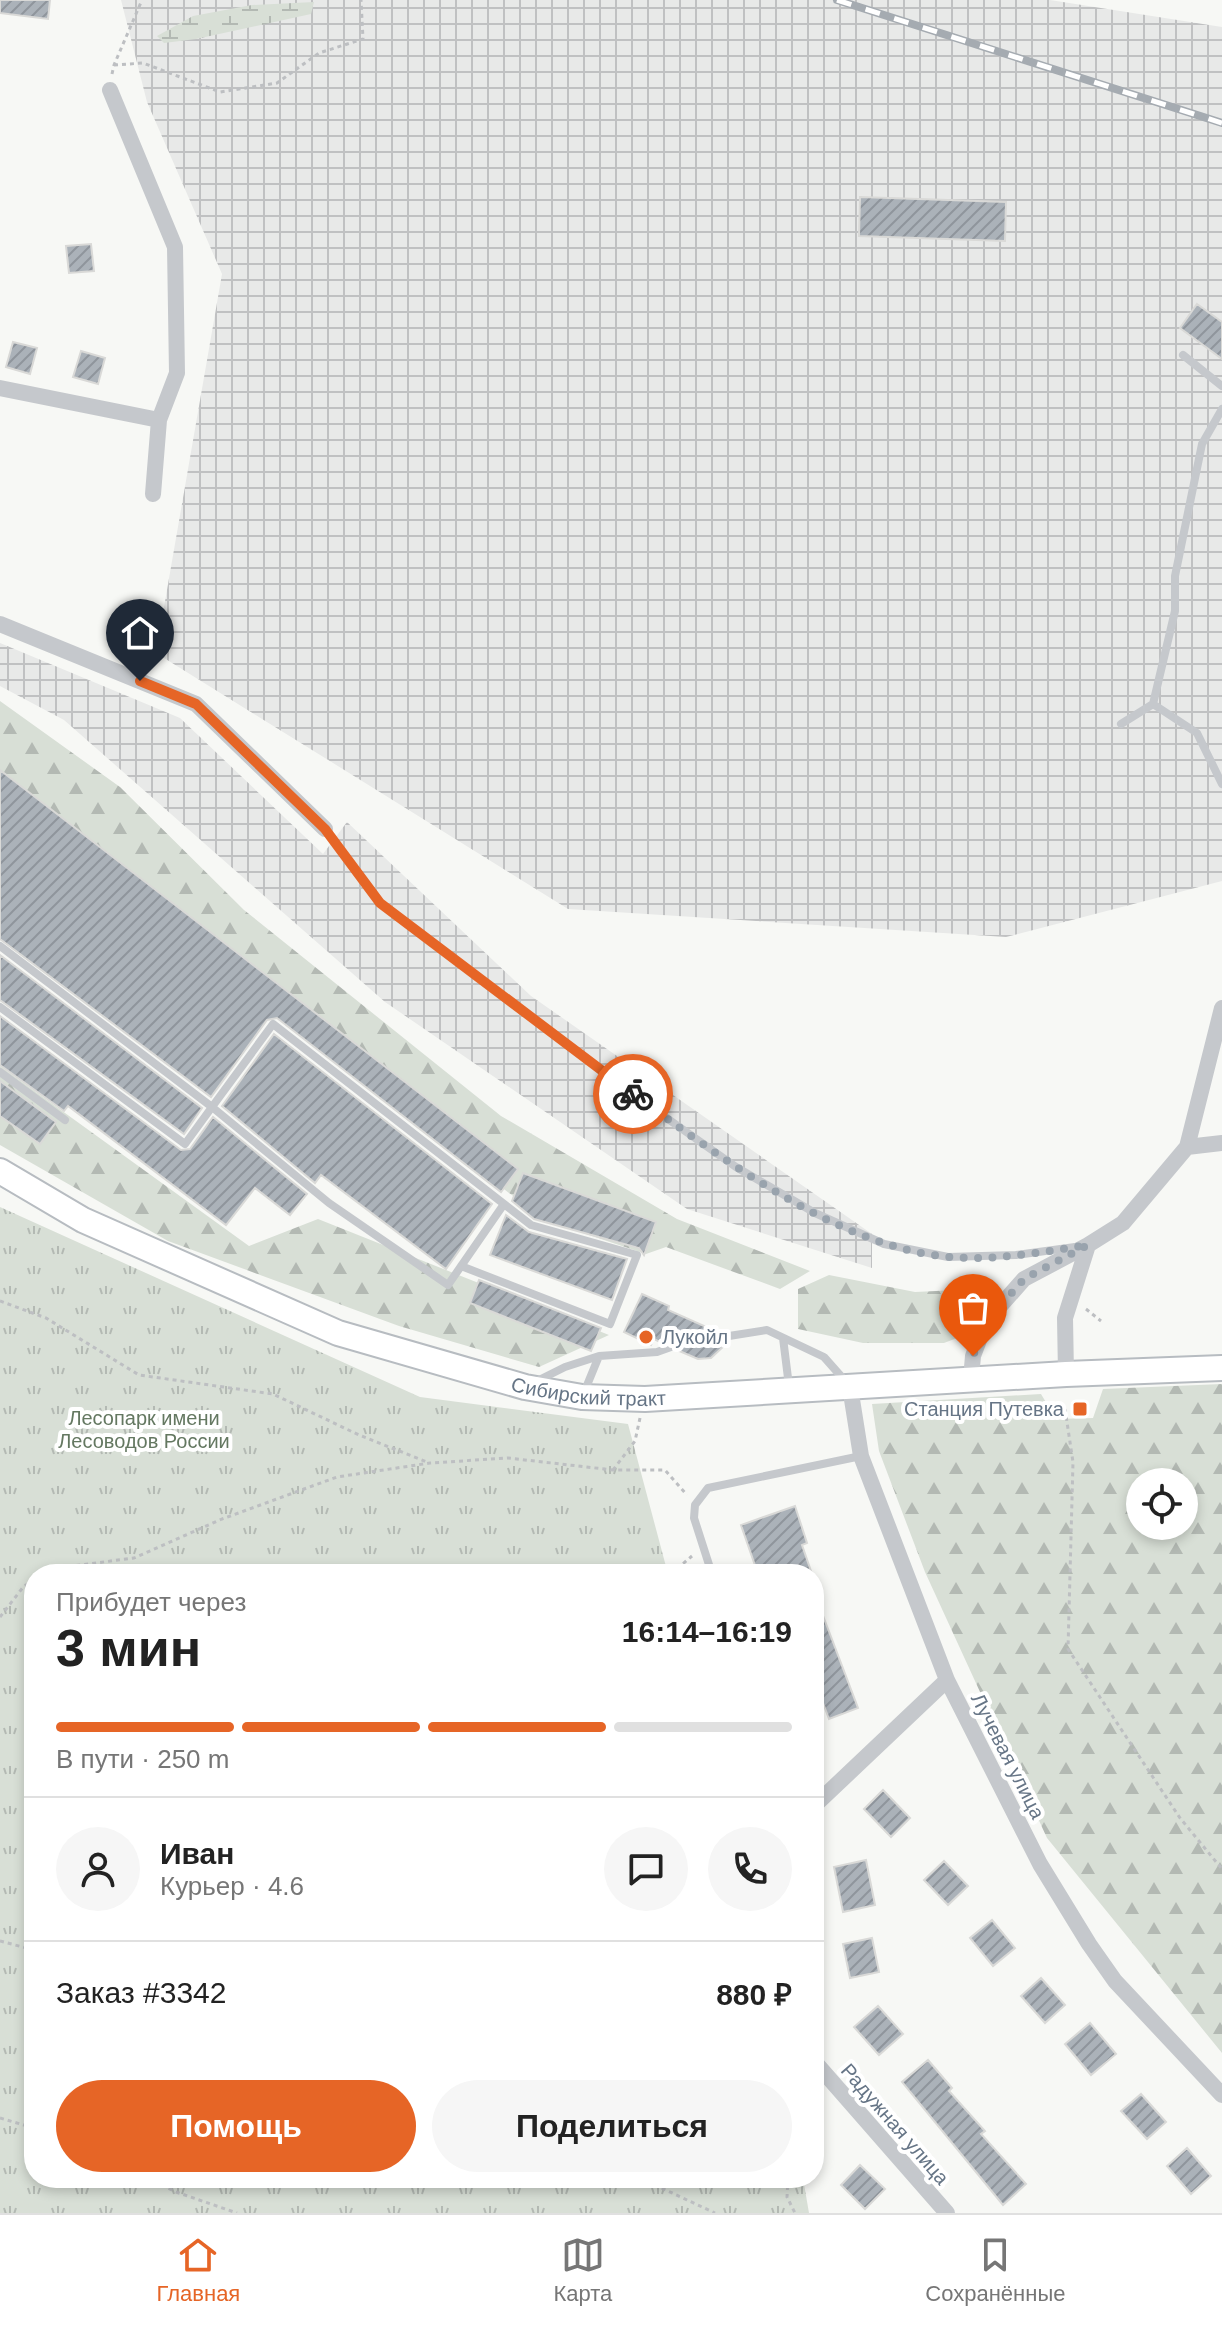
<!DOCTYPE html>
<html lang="ru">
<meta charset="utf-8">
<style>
body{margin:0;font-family:Helvetica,sans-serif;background:#f6f6f6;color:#222;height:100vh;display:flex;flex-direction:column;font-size:30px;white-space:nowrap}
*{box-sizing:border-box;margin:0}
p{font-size:26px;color:#767676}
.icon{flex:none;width:44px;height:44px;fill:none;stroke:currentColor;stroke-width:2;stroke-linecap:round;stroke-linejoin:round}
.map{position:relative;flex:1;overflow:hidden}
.panel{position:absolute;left:24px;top:1564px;width:800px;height:624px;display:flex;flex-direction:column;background:#fff;border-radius:32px;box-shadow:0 4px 12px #0003}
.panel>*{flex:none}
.tools{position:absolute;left:1126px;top:1468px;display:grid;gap:16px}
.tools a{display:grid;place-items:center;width:72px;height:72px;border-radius:50%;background:#fff;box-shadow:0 4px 12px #0003;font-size:40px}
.pin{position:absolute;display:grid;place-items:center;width:68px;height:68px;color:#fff;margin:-82px -34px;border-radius:50% 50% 50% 0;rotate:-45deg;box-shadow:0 0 8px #0007}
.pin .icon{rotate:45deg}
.courier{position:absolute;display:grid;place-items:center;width:80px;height:80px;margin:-40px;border:6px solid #e66526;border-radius:50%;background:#fff;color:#222;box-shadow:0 2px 10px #0007}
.overview em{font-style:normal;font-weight:700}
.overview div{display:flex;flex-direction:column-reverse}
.overview{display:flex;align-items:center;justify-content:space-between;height:136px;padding:0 32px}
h1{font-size:52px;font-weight:700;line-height:60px}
.bar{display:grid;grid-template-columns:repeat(4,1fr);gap:12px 8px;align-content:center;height:96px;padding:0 32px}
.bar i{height:10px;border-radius:6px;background:#e0e0e0}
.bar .active{background:#e66526}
.bar p{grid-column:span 4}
.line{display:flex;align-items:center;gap:20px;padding:0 32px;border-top:2px solid #e0e0e0}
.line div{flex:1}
.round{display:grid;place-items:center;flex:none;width:84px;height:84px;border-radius:42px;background:#f6f6f6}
.button{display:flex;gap:16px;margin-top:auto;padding:16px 32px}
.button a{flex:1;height:92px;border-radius:48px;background:#e66526;color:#fff;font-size:32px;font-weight:700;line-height:92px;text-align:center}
.button a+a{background:#f6f6f6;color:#222}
.menu{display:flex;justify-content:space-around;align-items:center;height:112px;border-top:2px solid #e0e0e0;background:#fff;font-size:22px;color:#767676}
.menu a{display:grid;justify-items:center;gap:4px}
.menu .active{color:#e66526}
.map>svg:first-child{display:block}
.industrial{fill:url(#industrial-grid)}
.forest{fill:url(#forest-firs);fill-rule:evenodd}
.wetland{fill:url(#wetland-marsh)}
.park{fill:url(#park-tufts)}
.building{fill:url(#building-hatch);stroke:#d9d9d7;stroke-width:2}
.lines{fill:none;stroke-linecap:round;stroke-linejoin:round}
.secondary-casing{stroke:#b7bcc1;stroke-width:28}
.path{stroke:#bdbfc2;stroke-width:3;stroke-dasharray:4 4;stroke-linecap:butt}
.lane{stroke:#c5c8cc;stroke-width:8}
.street{stroke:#c5c8cc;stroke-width:16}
.secondary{stroke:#fff;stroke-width:24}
.rail-casing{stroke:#a5abb1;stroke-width:8}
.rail{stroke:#fff;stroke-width:5;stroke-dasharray:15;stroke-linecap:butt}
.done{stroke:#99a3ad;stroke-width:8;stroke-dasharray:0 14.4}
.route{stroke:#e66526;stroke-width:10}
.poi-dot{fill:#e66526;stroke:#fff;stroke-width:3}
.labels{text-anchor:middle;stroke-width:8;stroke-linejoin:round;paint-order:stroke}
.poi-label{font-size:20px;fill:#667586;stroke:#fff;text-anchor:start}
.street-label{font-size:20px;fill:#667586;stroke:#fff}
.park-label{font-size:20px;fill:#647861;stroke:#fff}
</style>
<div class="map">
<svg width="1222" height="2213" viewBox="0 0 1222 2213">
<defs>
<pattern id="industrial-grid" width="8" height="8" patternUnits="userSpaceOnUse" patternTransform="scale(2)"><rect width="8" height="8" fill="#e8e9e8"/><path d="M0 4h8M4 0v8" fill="none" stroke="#c0c1c2"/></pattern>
<pattern id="forest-firs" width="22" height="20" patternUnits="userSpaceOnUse" patternTransform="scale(2)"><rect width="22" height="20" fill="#d8dfd6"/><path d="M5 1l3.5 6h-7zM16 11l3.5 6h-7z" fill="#b3b9b3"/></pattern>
<pattern id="wetland-marsh" width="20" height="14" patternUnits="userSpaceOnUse" patternTransform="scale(2)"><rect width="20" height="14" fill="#d8dfd6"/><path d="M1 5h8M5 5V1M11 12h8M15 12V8" fill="none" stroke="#b3b9b3"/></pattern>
<pattern id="park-tufts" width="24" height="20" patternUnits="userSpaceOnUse" patternTransform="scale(2)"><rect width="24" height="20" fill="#d8dfd6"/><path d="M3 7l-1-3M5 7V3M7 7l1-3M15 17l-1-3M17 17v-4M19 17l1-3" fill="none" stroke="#b3b9b3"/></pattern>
<pattern id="building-hatch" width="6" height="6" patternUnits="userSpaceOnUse" patternTransform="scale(2)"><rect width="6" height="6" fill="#abb2b9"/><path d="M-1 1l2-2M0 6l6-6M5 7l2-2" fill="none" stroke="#8f959c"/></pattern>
</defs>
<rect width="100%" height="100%" fill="#f7f8f5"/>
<path class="industrial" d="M 121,0 L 1050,0 L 1222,27 L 1222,881 L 1006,937 L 568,909 L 156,653 L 222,274 L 147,102 Z
M 0,643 L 180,718 L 323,854 L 347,822 L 531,996 L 872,1234 L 872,1268 L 687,1209 L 385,1002 L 64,720 L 0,686 Z"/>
<path class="forest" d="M 0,701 L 120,787 L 244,910 L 501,1116 L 677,1219 L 810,1271 L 780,1289 L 666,1247 L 646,1254 L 550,1222 L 509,1193 L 303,1033 L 0,784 Z
M 0,1066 L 249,1246 L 318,1219 L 609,1335 L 539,1367 L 399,1326 L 168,1241 L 0,1145 Z
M 829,1275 L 915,1292 L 978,1289 L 982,1301 L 957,1338 L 944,1343 L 863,1343 L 798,1329 L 798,1289 Z
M 1222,1384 L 1222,2053 L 1047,1838 L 925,1572 L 879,1451 L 872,1404 L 1041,1394 L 1056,1419 L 1093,1418 L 1103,1389 ZM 1140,1482 L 1184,1482 L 1184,1526 L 1140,1526 Z"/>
<path class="wetland" d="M 314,2 L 311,14 L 196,39 L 164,43 L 157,36 L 193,16 L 252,5 Z"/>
<path class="park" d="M 0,1207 L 420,1397 L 628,1424 L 668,1574 L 34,1574 L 34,2178 L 803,2178 L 809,2213 L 0,2213 Z"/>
<path class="building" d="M 0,0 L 50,0 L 48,19 L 0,13 Z
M 860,197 L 1006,202 L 1005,241 L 859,236 Z
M 91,244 L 94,271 L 69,273 L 66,246 Z
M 1197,304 L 1222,322 L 1222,359 L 1180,328 Z
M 13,342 L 37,348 L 30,374 L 6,367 Z
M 81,351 L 105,358 L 98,384 L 73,377 Z
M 0,770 L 518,1169 L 501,1192 L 277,1018 L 267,1020 L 211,1097 L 0,939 Z
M 0,955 L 202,1108 L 184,1134 L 0,1000 Z
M 0,1016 L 181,1150 L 190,1149 L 213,1117 L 307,1194 L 290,1215 L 255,1188 L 226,1225 L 68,1106 L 64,1111 L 0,1065 Z
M 274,1034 L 492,1204 L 446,1269 L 321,1175 L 315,1183 L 222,1106 Z
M 0,1081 L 56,1122 L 40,1144 L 0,1116 Z
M 523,1173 L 656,1222 L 644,1255 L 639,1248 L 534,1219 L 512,1201 Z
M 506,1215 L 529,1232 L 627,1259 L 612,1300 L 490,1255 Z
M 479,1280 L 601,1328 L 591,1351 L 470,1303 Z
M 642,1294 L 669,1306 L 668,1310 L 722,1334 L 726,1342 L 724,1346 L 711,1358 L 698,1359 L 677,1350 L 677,1344 L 673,1340 L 662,1343 L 654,1339 L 651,1345 L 624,1332 Z
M 795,1506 L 807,1543 L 802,1545 L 812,1574 L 758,1574 L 741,1525 Z
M 814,1592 L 858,1708 L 829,1719 L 814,1679 Z
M 883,1790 L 910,1818 L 891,1837 L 864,1809 Z
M 866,1860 L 875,1905 L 843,1912 L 834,1867 Z
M 944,1861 L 968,1886 L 948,1905 L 924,1880 Z
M 992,1920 L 1015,1948 L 993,1966 L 970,1938 Z
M 872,1938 L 879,1972 L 850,1978 L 843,1944 Z
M 1041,1978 L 1065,2005 L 1045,2023 L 1021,1996 Z
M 878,2006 L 903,2034 L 879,2055 L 854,2027 Z
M 1090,2023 L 1116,2054 L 1091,2075 L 1065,2044 Z
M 928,2060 L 952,2088 L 949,2091 L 985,2131 L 981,2134 L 1026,2184 L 1003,2205 L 902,2082 Z
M 1141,2094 L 1166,2122 L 1147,2139 L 1121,2111 Z
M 1187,2148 L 1211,2176 L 1191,2194 L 1167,2166 Z
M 860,2165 L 885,2189 L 865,2209 L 841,2185 Z"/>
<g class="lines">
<g class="secondary-casing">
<g id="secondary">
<path id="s1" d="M 0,1171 L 83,1220 L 338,1333 L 525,1387 L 582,1397 L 645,1399 L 1066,1374 L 1222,1368"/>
</g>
</g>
<path class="path" d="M 114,65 L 143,63 L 220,92 L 277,83 L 319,53 L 363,39 L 361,0
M 112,74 L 114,65 L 142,0
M 0,1301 L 46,1318 L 139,1375 L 273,1394 L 359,1435 L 427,1462
M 1086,1309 L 1101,1321
M 1065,1409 L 1073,1462 L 1068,1649 L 1180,1818 L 1222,1869
M 613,1470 L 635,1441 L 640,1418
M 46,1574 L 57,1568 L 134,1558 L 222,1519 L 337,1477 L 430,1463 L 508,1458 L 613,1470 L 665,1470 L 687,1495
M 671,1574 L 692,1556
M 0,1617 L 24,1586 L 34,1581
M 0,1941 L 34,1950
M 0,2118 L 34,2128
M 147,2178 L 176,2192 L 237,2213
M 640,2178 L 715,2213
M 788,2178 L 787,2197 L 795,2213"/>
<path class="lane" d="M 1183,355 L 1222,386
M 1222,409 L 1202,444 L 1175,576 L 1175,611 L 1153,704 L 1197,733 L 1222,784
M 1121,724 L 1153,704
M 325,829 L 380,903 L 634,1095 L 736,1167 L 815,1213 L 884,1244 L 948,1257 L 1016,1255 L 1075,1247
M 0,946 L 212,1107 L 185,1144 L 0,1007
M 0,1072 L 65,1120
M 461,1266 L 610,1324 L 637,1255 L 531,1225 L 504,1204 L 273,1024 L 212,1107 L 329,1203 L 448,1285 L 504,1204
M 729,1336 L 767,1330 L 824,1357 L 847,1383
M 783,1338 L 789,1386
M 533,1383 L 565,1367 L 599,1356
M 583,1395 L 599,1356 L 657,1352 L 671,1347
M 712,1574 L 694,1518 L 695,1505 L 708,1488 L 861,1456"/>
<path class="street" d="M 110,90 L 175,247 L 177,373 L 159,420 L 153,494
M 0,388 L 159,420
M 0,624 L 196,704 L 325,829
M 1187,1147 L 1222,1143
M 1066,1374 L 1065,1318 L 1088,1245 L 1123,1223 L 1187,1147 L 1222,1008
M 971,1379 L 973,1356 L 986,1322 L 1024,1279 L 1088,1245
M 850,1387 L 861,1456 L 947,1680 L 1040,1864 L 1089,1944 L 1115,1981 L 1222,2095
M 814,1806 L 947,1680
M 814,2061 L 947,2213"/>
<use href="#secondary" class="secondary"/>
<g class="rail-casing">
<path id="rail" d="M 837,0 L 1222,123"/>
</g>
<use href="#rail" class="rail"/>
</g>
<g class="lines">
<path class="done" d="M 633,1094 C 721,1157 837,1247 949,1257 C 995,1261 1042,1252 1088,1245 L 1024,1279 L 986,1322 L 973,1356"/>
<path class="route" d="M 140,681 L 196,704 L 325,829 L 380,903 L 633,1094"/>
</g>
<g class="poi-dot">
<circle cx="646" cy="1337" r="8"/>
<rect x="1072" y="1401" width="16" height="16" rx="4"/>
</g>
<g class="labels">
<g class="poi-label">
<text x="662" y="1344">Лукойл</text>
<text x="1064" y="1416" text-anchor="end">Станция Путевка</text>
</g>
<g class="street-label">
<text dy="7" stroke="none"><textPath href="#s1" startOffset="634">Сибирский тракт</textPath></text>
<text transform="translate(1008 1756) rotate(63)" y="7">Лучевая улица</text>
<text transform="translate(895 2124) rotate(49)" y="7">Радужная улица</text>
</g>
<g class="park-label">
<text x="144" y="1425">Лесопарк имени<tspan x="144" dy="23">Лесоводов России</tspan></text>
</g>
</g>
</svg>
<div class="tools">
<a><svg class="icon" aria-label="locate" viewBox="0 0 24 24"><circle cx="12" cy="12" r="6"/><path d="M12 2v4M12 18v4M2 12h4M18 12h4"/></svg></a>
</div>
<div class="pin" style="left:973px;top:1356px;background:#ea580c"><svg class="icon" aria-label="bag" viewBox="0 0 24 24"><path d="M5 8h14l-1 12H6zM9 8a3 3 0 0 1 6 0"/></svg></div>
<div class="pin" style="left:140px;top:681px;background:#1f2937"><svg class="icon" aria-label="home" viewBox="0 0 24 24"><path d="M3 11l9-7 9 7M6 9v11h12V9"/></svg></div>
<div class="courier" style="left:633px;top:1094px"><svg class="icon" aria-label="bike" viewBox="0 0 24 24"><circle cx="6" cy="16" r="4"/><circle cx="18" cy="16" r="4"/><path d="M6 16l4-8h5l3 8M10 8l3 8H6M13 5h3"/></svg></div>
<section class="panel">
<div class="overview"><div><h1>3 мин</h1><p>Прибудет через</p></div><em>16:14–16:19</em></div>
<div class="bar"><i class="active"></i><i class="active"></i><i class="active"></i><i></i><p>В пути · 250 m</p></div>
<div class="line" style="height:144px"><a class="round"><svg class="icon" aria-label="person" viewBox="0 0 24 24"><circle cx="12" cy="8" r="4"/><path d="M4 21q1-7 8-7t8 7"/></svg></a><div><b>Иван</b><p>Курьер · 4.6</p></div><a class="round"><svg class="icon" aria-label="chat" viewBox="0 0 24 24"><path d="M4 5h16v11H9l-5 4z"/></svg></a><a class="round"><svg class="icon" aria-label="phone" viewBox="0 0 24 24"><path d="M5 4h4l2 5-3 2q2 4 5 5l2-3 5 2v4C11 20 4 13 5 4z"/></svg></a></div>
<div class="line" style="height:104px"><div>Заказ #3342</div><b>880 ₽</b></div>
<div class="button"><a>Помощь</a><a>Поделиться</a></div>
</section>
</div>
<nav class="menu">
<a class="active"><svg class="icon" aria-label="home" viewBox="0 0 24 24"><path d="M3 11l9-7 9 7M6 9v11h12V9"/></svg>Главная</a>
<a><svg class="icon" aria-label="map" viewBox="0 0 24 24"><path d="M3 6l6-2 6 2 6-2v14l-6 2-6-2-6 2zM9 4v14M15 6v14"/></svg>Карта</a>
<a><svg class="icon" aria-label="saved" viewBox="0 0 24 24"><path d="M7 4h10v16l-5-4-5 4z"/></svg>Сохранённые</a>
</nav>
